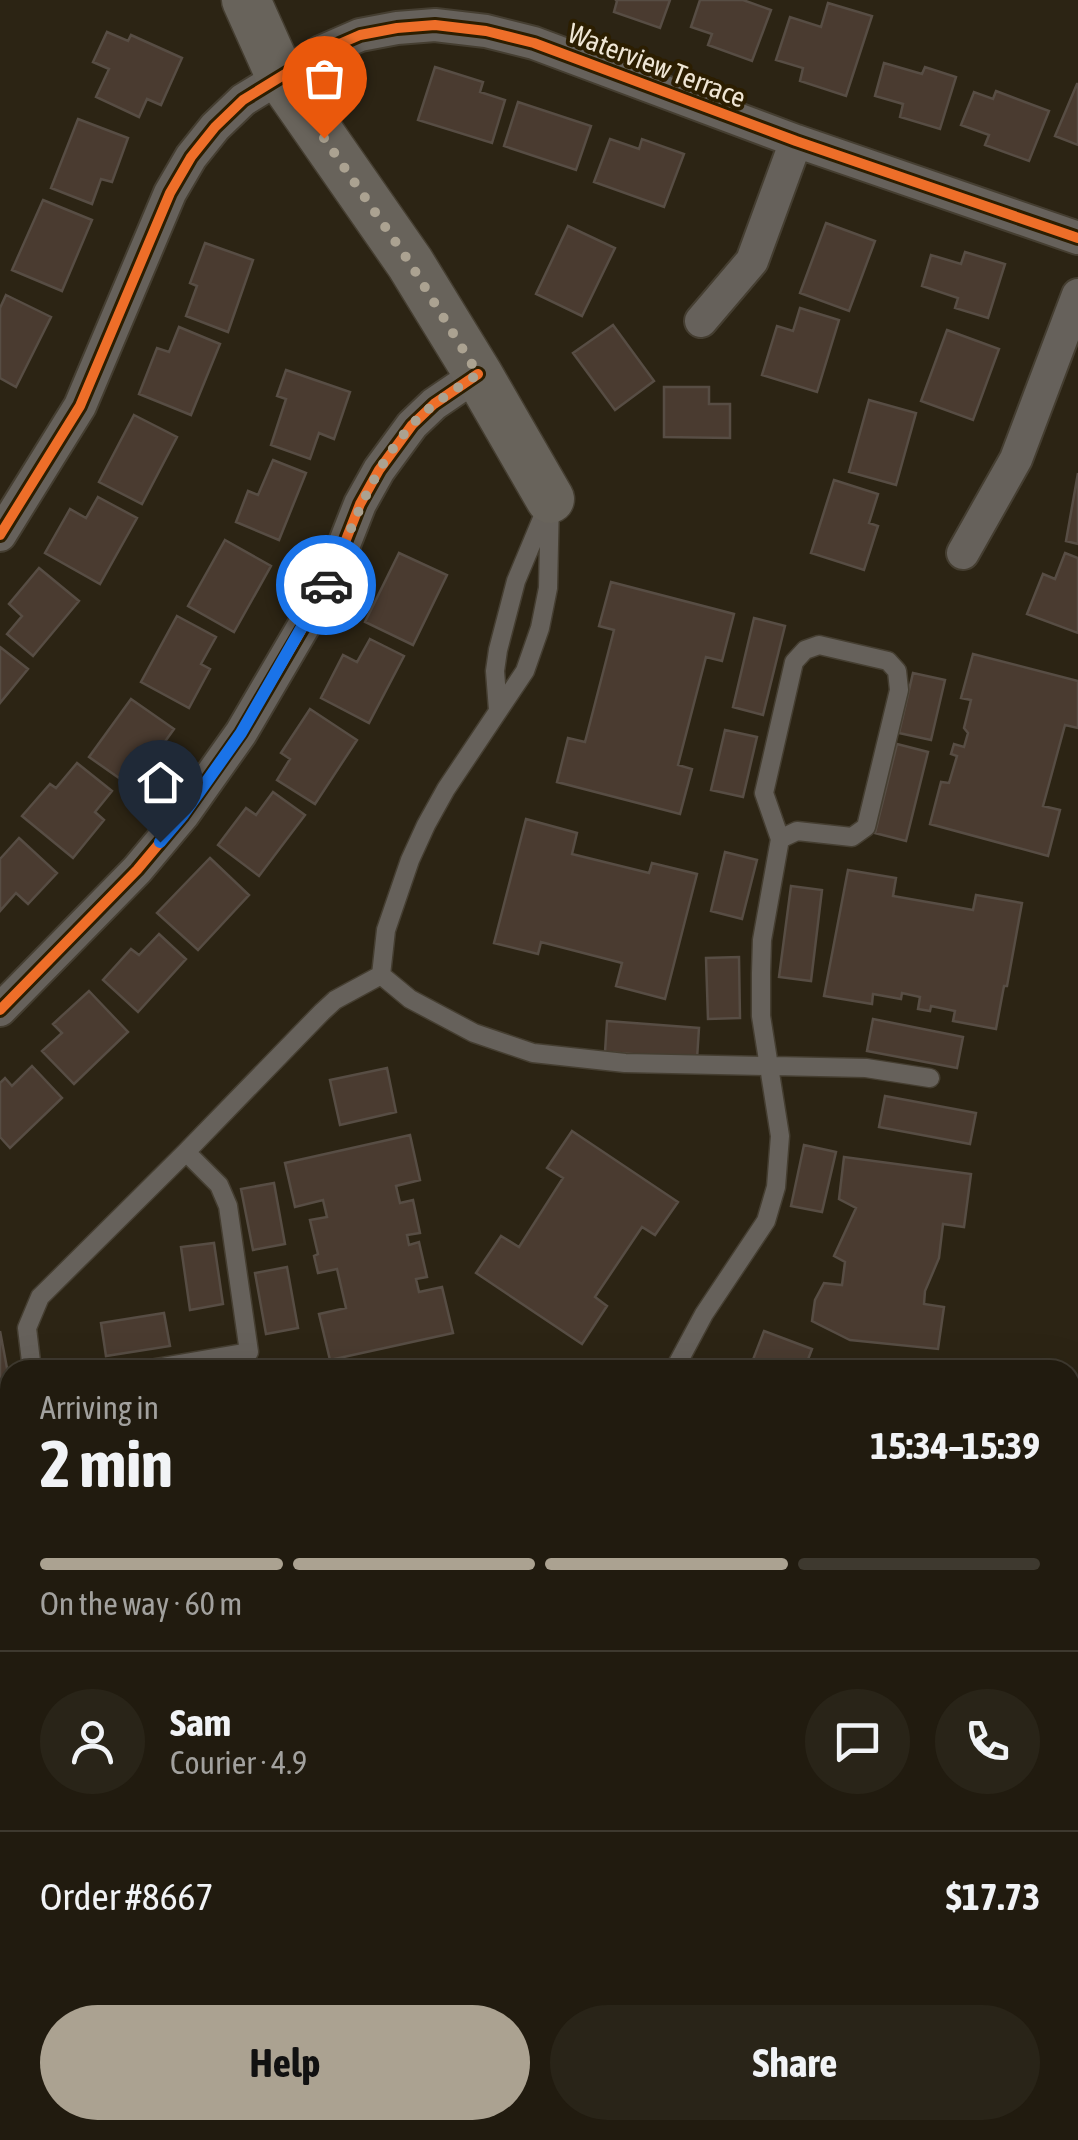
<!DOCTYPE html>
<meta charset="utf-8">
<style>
body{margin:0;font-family:"Asap Condensed",sans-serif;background:#292418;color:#f1f3f6;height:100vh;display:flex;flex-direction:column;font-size:38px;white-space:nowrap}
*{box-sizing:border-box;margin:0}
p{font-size:32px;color:#a2a19e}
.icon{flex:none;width:55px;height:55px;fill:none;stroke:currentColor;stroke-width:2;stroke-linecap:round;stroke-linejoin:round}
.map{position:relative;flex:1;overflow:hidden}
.sheet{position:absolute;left:0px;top:1360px;width:1080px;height:780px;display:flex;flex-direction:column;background:#211b0f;border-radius:30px 30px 0 0;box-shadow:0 10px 40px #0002,0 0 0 2px #3e392f}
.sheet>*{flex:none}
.pin{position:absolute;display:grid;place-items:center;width:85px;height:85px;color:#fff;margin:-102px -42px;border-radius:50% 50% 50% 0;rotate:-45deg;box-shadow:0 0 10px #0007}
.pin .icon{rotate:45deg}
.courier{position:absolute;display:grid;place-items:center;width:100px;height:100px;margin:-50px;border:8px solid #1a73e8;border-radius:50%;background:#fff;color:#222;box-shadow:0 2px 12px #0007}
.overview em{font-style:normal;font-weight:700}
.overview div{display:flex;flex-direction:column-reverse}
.overview{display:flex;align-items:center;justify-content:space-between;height:170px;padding:0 40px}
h1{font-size:65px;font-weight:700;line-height:75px}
.bar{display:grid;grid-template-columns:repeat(4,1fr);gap:15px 10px;align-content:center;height:120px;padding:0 40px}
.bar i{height:12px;border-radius:8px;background:#3e392f}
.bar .active{background:#aba291}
.bar p{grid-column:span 4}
.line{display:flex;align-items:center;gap:25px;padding:0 40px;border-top:2px solid #3e392f}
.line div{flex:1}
.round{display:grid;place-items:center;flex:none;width:105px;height:105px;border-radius:52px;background:#292418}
.cta{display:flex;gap:20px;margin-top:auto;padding:20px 40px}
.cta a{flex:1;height:115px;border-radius:60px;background:#aba291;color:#111;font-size:40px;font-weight:700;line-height:115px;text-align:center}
.cta a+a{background:#292418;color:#f1f3f6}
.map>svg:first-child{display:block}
.green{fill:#29441c}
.building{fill:#4a3b30;stroke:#574d44;stroke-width:2.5}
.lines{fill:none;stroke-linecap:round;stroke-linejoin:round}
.lane-casing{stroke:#453e31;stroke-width:21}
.street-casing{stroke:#453e31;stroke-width:36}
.secondary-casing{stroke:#453e31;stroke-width:51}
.lane{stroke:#66615b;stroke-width:18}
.street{stroke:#66615b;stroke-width:32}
.secondary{stroke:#68635b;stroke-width:48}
.cycleway-casing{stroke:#2c1e01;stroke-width:16}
.cycleway{stroke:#ee6e29;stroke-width:10}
.done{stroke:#aba291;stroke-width:10;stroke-dasharray:0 18}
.route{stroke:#1a73e8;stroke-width:12}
.labels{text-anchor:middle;stroke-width:8;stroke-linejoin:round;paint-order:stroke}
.street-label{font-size:28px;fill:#efe6d5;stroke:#2c1e01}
</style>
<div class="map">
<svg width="1078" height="2140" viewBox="0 0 1078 2140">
<rect width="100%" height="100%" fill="#2c2414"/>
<path class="green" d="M 1070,1945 L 1078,1945 L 1078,2140 L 0,2140 L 0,2043 L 10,2039 L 10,2130 L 1070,2130 Z"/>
<path class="building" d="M 616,0 L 670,0 L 660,28 L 614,12 L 617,1 Z
M 700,0 L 743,0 L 771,10 L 752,61 L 708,45 L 712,34 L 691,27 Z
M 828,3 L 872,16 L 846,96 L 800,81 L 803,68 L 776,60 L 790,17 L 821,27 Z
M 107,32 L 128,41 L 131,35 L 182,58 L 161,105 L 147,99 L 139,117 L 96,97 L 109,69 L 93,62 Z
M 884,63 L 922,74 L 925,67 L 956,77 L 940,129 L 900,117 L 903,104 L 875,96 Z
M 435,67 L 483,82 L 480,92 L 505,100 L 492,143 L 418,120 Z
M 1077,84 L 1078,84 L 1078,145 L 1055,136 Z
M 996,91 L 1049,111 L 1029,161 L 985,145 L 989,135 L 961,125 L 974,92 L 993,99 Z
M 518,102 L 591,126 L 576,170 L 504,146 Z
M 78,119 L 128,138 L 112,182 L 101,179 L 92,204 L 51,188 Z
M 610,139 L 639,149 L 642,139 L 684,154 L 664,207 L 594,182 Z
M 43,200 L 92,220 L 62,291 L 12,270 Z
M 826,223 L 875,241 L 849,311 L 800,293 Z
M 568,226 L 615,248 L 582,316 L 536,294 Z
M 205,243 L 253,260 L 228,332 L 186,316 L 197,286 L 190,283 Z
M 965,252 L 1005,264 L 988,318 L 955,308 L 958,298 L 922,286 L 931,255 L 961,264 Z
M 6,295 L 51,317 L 16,387 L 0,378 L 0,308 Z
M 800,308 L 839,320 L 817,392 L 762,375 L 777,326 L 793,331 Z
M 613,325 L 654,381 L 615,410 L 573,353 Z
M 179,327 L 220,344 L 191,415 L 139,394 L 157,348 L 169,352 Z
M 947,330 L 999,349 L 973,420 L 921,401 Z
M 286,370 L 350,392 L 334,439 L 319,433 L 310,459 L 271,445 L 286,399 L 277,396 Z
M 664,387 L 709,387 L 709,404 L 730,404 L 730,438 L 664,437 Z
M 869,400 L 916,413 L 896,485 L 849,472 Z
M 134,415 L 177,437 L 142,504 L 99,482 Z
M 273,460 L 306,473 L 279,540 L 236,522 L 248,491 L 258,495 Z
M 1078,473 L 1078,544 L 1066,541 Z
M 834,480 L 878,494 L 869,523 L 878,526 L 864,570 L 811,553 Z
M 98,497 L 137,518 L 100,584 L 45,553 L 70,509 L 86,518 Z
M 225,540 L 271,566 L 234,632 L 188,606 Z
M 399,553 L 447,575 L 413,645 L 365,622 Z
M 1065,553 L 1078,558 L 1078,633 L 1027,614 L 1043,574 L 1055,579 Z
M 39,568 L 79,601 L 33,656 L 7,634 L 22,616 L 9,604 Z
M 611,582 L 734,614 L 722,661 L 706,657 L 678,765 L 692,769 L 680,814 L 557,782 L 568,738 L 585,742 L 614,630 L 599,626 Z
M 177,616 L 216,637 L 201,664 L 210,669 L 189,708 L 141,682 Z
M 754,618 L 785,626 L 763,715 L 733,707 Z
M 370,639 L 404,656 L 369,723 L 321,698 L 343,655 L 357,662 Z
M 0,647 L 28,669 L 0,703 Z
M 973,654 L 1078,681 L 1078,728 L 1065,725 L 1043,806 L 1060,810 L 1048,856 L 930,824 L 941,782 L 949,783 L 957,756 L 951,754 L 954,744 L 964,747 L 968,733 L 964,728 L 971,700 L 961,698 Z
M 913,673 L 945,680 L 931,740 L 899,733 Z
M 131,699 L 174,729 L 149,764 L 135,755 L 119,778 L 89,757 Z
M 310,709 L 357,740 L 315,804 L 277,780 L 290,759 L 281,753 Z
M 725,730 L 757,737 L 743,797 L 711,790 Z
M 897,744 L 928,752 L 906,841 L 875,833 Z
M 77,763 L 112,791 L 95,812 L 104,820 L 73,858 L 22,816 L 50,784 L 56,788 Z
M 273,792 L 305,815 L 259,876 L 218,845 L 246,808 L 256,815 Z
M 526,819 L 577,833 L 572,854 L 649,873 L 652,863 L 697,874 L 665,999 L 616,986 L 622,963 L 541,942 L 538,954 L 494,943 Z
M 19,838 L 57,873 L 28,904 L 16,893 L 0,911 L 0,859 Z
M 725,852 L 757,860 L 742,919 L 711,911 Z
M 210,858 L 249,895 L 198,950 L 157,913 Z
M 848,870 L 896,878 L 893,896 L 973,910 L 976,895 L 1022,903 L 1007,986 L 1004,986 L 996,1029 L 953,1021 L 955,1011 L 931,1006 L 930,1011 L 918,1009 L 920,997 L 902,993 L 901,999 L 873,994 L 872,1004 L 824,996 Z
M 791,886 L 822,890 L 811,981 L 779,977 Z
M 159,934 L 186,959 L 138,1012 L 103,980 L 131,949 L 139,955 Z
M 739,957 L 740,1018 L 708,1019 L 706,958 Z
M 89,991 L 128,1032 L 74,1084 L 42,1051 L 62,1033 L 53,1024 Z
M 873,1019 L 963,1037 L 957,1068 L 867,1051 Z
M 607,1021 L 699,1028 L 697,1059 L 605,1052 Z
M 32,1066 L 62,1098 L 10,1148 L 0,1137 L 0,1083 L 5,1078 L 12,1086 Z
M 387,1068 L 396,1112 L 340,1125 L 330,1080 Z
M 885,1096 L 976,1113 L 970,1144 L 879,1127 Z
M 572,1131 L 678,1202 L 655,1235 L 642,1227 L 595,1297 L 607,1306 L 582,1344 L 476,1273 L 501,1236 L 519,1247 L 563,1178 L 547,1168 Z
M 410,1135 L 420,1180 L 396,1186 L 400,1203 L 413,1200 L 420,1233 L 407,1235 L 409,1245 L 419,1242 L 427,1277 L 416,1279 L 419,1292 L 442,1287 L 453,1333 L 330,1360 L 319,1314 L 346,1308 L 337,1269 L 318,1273 L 314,1256 L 318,1254 L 310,1220 L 327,1217 L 323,1200 L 295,1207 L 285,1163 Z
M 804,1145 L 836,1152 L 822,1212 L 791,1206 Z
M 844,1157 L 971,1174 L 964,1227 L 943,1224 L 939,1258 L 925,1291 L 924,1304 L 944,1307 L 938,1349 L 850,1340 L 812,1321 L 815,1300 L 824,1283 L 842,1285 L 845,1262 L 834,1256 L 856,1208 L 839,1199 Z
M 274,1183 L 285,1244 L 253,1250 L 241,1189 Z
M 214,1243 L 223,1304 L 190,1310 L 181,1247 Z
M 287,1267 L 298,1328 L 266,1334 L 255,1273 Z
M 164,1313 L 170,1346 L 106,1356 L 101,1323 Z
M 0,1331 L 10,1384 L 0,1386 Z
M 764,1331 L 812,1349 L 804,1370 L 749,1370 Z
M 1071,1561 L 1078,1567 L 1078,1644 L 1070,1636 Z
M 0,1814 L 10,1816 L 10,1945 L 0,1944 Z
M 1078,1867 L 1078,1928 L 1070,1933 L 1070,1871 Z"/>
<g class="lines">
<g class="lane-casing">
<path id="lane" d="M 819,645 L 888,661 L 897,671 L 899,690 L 866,827 L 852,837 L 797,831 L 780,839 L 764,793 L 794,662 L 805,650 Z
M 498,710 L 495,671 L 498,650 L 516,581 L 546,509
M 381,975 L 410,999 L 474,1033 L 533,1053 L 625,1063 L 866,1068 L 930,1078
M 381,975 L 386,930 L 410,860 L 426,825 L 446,789 L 525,671 L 540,628 L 548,588 L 550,501
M 32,1370 L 27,1328 L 40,1297 L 186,1152 L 322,1012 L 335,1000 L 381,975
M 144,1370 L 249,1352 L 228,1206 L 219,1185 L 186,1152
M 674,1370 L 704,1314 L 766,1221 L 776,1187 L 780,1136 L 761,1016 L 761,973 L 762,940 L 780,839
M 0,1506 L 10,1505
M 0,1730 L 10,1729"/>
</g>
<g class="street-casing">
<path id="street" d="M 701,321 L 752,261 L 796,141
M 0,535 L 80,406 L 170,193 L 191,157 L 215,127 L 243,100 L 321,52 L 360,35 L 397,28 L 435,25 L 486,31 L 534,43 L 796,141 L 1078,238
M 963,553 L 1016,459 L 1078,295
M 0,1010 L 137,870 L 183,815 L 241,733 L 316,605 L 338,560 L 360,504 L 379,470 L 412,425 L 434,404 L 478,374
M 1070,1736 L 1078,1736"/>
</g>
<g class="secondary-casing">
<path id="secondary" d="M 246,0 L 280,76 L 410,263 L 478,374 L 550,499"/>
</g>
<use href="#lane" class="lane"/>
<use href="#street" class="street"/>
<use href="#secondary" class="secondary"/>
<g class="cycleway-casing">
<path id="cycleway" d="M 0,535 L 80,406 L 170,193 L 191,157 L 215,127 L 243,100 L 321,52 L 360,35 L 397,28 L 435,25 L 486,31 L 534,43 L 796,141 L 1078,238
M 0,1010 L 137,870 L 183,815 L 241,733 L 316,605 L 338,560 L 360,504 L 379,470 L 412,425 L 434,404 L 478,374"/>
</g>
<use href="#cycleway" class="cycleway"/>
</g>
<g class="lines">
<path class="done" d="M 324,138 L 410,263 L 478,374 C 455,390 429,405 410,427 C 369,473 352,531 326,585"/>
<path class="route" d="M 160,842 L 183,815 L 241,733 L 326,585"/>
</g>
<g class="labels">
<g class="street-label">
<text transform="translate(657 65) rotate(21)" y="10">Waterview Terrace</text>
</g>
</g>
</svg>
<div class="pin" style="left:324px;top:138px;background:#ea580c"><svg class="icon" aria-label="bag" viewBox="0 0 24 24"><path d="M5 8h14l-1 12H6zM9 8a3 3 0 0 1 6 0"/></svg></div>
<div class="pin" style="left:160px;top:842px;background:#1f2937"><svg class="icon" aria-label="home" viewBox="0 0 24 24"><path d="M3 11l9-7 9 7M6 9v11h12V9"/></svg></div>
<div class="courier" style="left:326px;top:585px"><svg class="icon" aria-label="car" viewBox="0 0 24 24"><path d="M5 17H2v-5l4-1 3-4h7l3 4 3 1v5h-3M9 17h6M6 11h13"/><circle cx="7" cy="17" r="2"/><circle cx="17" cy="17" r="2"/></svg></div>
<section class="sheet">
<div class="overview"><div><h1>2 min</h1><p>Arriving in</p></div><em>15:34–15:39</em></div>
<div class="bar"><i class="active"></i><i class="active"></i><i class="active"></i><i></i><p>On the way · 60 m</p></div>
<div class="line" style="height:180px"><a class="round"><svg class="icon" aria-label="person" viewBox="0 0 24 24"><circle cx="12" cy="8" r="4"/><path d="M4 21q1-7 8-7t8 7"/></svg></a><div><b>Sam</b><p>Courier · 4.9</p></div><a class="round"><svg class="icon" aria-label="chat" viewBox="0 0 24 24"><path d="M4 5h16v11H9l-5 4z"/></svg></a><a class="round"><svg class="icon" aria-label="phone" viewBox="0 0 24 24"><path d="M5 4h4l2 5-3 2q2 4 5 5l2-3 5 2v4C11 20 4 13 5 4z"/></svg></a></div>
<div class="line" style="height:130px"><div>Order #8667</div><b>$17.73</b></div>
<div class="cta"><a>Help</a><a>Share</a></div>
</section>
</div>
